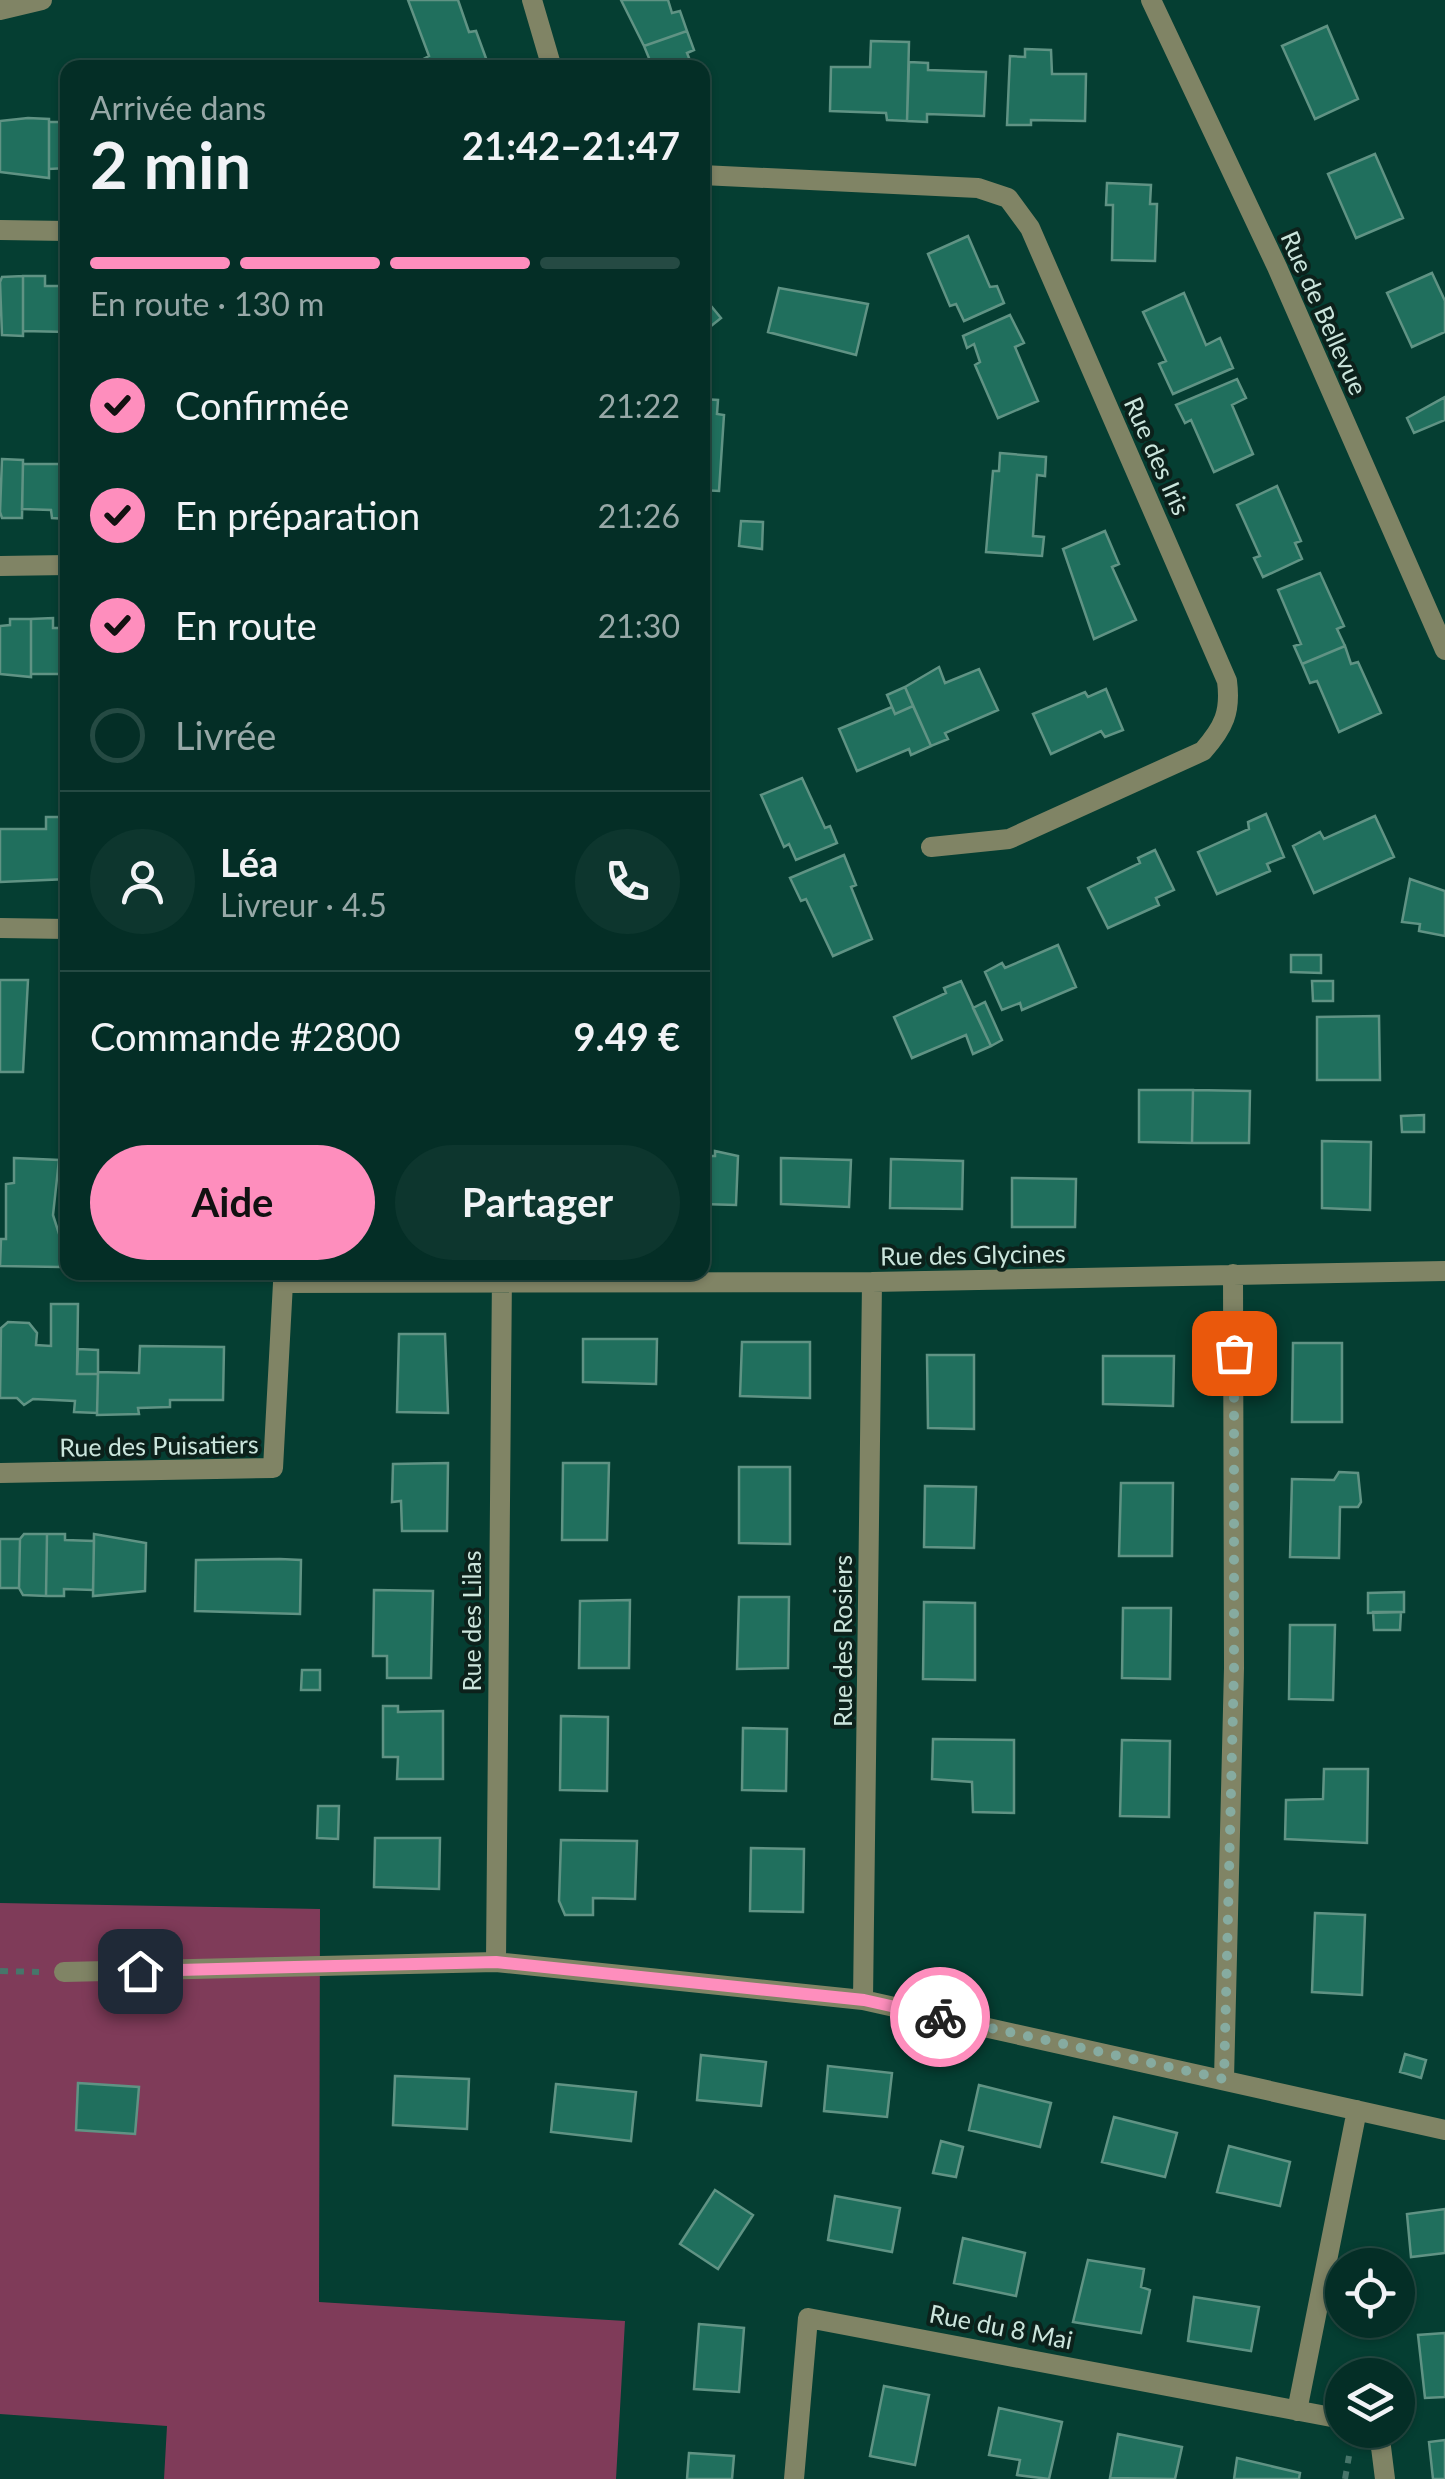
<!DOCTYPE html>
<html lang="fr">
<meta charset="utf-8">
<style>
body{margin:0;font-family:Lato,sans-serif;background:#0d362e;color:#f1f3f6;height:100vh;display:flex;flex-direction:column;font-size:38px;white-space:nowrap}
*{box-sizing:border-box;margin:0}
p{font-size:32px;color:#97a8a7}
.icon{flex:none;width:55px;height:55px;fill:none;stroke:currentColor;stroke-width:2;stroke-linecap:round;stroke-linejoin:round}
.map{position:relative;flex:1;overflow:hidden}
.drawer{position:absolute;left:60px;top:60px;width:650px;height:1220px;display:flex;flex-direction:column;background:#042e26;border-radius:20px;box-shadow:0 2px 8px #0004,0 0 0 2px #254a43}
.drawer>*{flex:none}
.buttons{position:absolute;left:1325px;top:2248px;display:grid;gap:20px}
.buttons a{display:grid;place-items:center;width:90px;height:90px;border-radius:50%;background:#042e26;box-shadow:0 2px 8px #0004,0 0 0 2px #254a43;font-size:50px}
.pin{position:absolute;display:grid;place-items:center;width:85px;height:85px;color:#fff;margin:-42px;border-radius:20px;box-shadow:0 5px 15px #0006}
.courier{position:absolute;display:grid;place-items:center;width:100px;height:100px;margin:-50px;border:8px solid #fe8ebd;border-radius:50%;background:#fff;color:#222;box-shadow:0 2px 12px #0007}
.summary em{font-style:normal;font-weight:700}
.summary div{display:flex;flex-direction:column-reverse}
.summary{display:flex;align-items:center;justify-content:space-between;height:170px;padding:0 30px}
h1{font-size:65px;font-weight:700;line-height:75px}
.bar{display:grid;grid-template-columns:repeat(4,1fr);gap:15px 10px;align-content:center;height:120px;padding:0 30px}
.bar i{height:12px;border-radius:8px;background:#254a43}
.bar .on{background:#fe8ebd}
.bar p{grid-column:span 4}
.line{display:flex;align-items:center;gap:25px;padding:0 30px;border-top:2px solid #254a43}
.line div{flex:1}
.round{display:grid;place-items:center;flex:none;width:105px;height:105px;border-radius:52px;background:#0d362e}
ol{padding:0 30px;list-style:none}
li{display:flex;align-items:center;gap:30px;height:110px}
li p{margin-inline-start:auto}
li .icon{padding:10px;border-radius:50%;background:#fe8ebd;color:#111;stroke-width:4}
li:last-child{color:#97a8a7}
li i{width:55px;height:55px;border:5px solid #254a43;border-radius:50%}
.primary-button{display:flex;gap:20px;margin-top:auto;padding:20px 30px}
.primary-button a{flex:1;height:115px;border-radius:60px;background:#fe8ebd;color:#111;font-size:40px;font-weight:700;line-height:115px;text-align:center}
.primary-button a+a{background:#0d362e;color:#f1f3f6}
.map>svg:first-child{display:block}
.green{fill:#7f3b59}
.building{fill:#206f5d;stroke:#609384;stroke-width:2.5}
.lines{fill:none;stroke-linecap:round;stroke-linejoin:round}
.path{stroke:#47756a;stroke-width:6;stroke-dasharray:8 8;stroke-linecap:butt}
.minor{stroke:#808465;stroke-width:20}
.tertiary{stroke:#808465;stroke-width:20}
.done{stroke:#86aba0;stroke-width:10;stroke-dasharray:0 18}
.route{stroke:#fe8ebd;stroke-width:12}
.labels{text-anchor:middle;stroke-width:8;stroke-linejoin:round;paint-order:stroke}
.street-label{font-size:25px;fill:#cbe5dc;stroke:#0c211b}
</style>
<div class="map">
<svg width="1445" height="2479" viewBox="0 0 1445 2479">
<rect width="100%" height="100%" fill="#053e32"/>
<path class="green" d="M 0,1903 L 320,1909 L 319,2302 L 625,2321 L 616,2479 L 164,2479 L 167,2426 L 0,2414 Z"/>
<path class="building" d="M 408,0 L 458,0 L 469,32 L 476,31 L 487,61 L 468,68 L 406,68 L 429,56 Z
M 621,0 L 668,0 L 672,13 L 680,11 L 687,31 L 644,46 Z
M 1327,26 L 1358,99 L 1315,119 L 1282,46 Z
M 687,31 L 694,50 L 687,53 L 693,68 L 644,68 L 651,63 L 644,46 Z
M 871,41 L 909,42 L 907,121 L 887,120 L 886,113 L 830,111 L 831,67 L 870,67 Z
M 1025,49 L 1051,50 L 1052,74 L 1086,74 L 1085,121 L 1031,120 L 1031,125 L 1007,125 L 1010,56 L 1025,57 Z
M 909,62 L 928,63 L 928,70 L 986,72 L 984,116 L 927,114 L 927,122 L 907,121 Z
M 28,118 L 49,119 L 49,178 L 0,172 L 0,121 Z
M 49,122 L 68,122 L 68,168 L 49,169 Z
M 1375,154 L 1403,218 L 1356,238 L 1328,174 Z
M 1107,183 L 1151,185 L 1150,204 L 1157,204 L 1155,261 L 1112,260 L 1113,205 L 1106,205 Z
M 968,236 L 990,287 L 997,286 L 1004,303 L 964,321 L 956,304 L 950,306 L 928,254 Z
M 1432,273 L 1445,301 L 1445,332 L 1412,347 L 1387,293 Z
M 23,276 L 45,276 L 45,286 L 68,286 L 68,332 L 23,331 Z
M 23,276 L 23,336 L 2,335 L 0,282 L 2,277 Z
M 779,288 L 868,304 L 856,355 L 768,332 Z
M 1184,293 L 1206,345 L 1220,338 L 1233,368 L 1173,394 L 1159,364 L 1166,361 L 1143,312 Z
M 702,295 L 721,318 L 706,330 L 709,335 L 702,340 Z
M 1010,315 L 1024,343 L 1015,347 L 1038,401 L 998,418 L 975,365 L 980,362 L 974,344 L 967,348 L 963,336 Z
M 1237,379 L 1246,398 L 1232,405 L 1253,454 L 1214,472 L 1191,420 L 1185,423 L 1176,405 Z
M 1445,397 L 1445,420 L 1414,433 L 1407,418 Z
M 702,399 L 718,400 L 717,414 L 724,415 L 719,491 L 702,490 Z
M 1000,453 L 1046,457 L 1045,476 L 1037,475 L 1033,536 L 1044,537 L 1042,556 L 986,552 L 993,471 L 999,471 Z
M 2,459 L 23,460 L 22,518 L 2,518 L 0,512 Z
M 23,464 L 68,464 L 68,519 L 52,518 L 51,510 L 22,509 Z
M 1277,486 L 1301,541 L 1295,543 L 1302,559 L 1263,577 L 1254,558 L 1260,556 L 1237,505 Z
M 741,521 L 763,522 L 762,549 L 739,546 Z
M 1105,531 L 1119,564 L 1112,567 L 1136,620 L 1094,639 L 1063,549 Z
M 1320,573 L 1344,626 L 1337,629 L 1345,646 L 1302,664 L 1294,646 L 1301,644 L 1278,590 Z
M 53,618 L 53,628 L 68,628 L 68,674 L 31,674 L 31,619 Z
M 10,619 L 31,619 L 31,677 L 0,674 L 0,626 L 10,625 Z
M 1345,646 L 1351,664 L 1358,662 L 1381,713 L 1339,732 L 1317,681 L 1310,683 L 1302,664 Z
M 939,667 L 945,683 L 979,669 L 998,710 L 945,733 L 948,739 L 931,746 L 905,687 Z
M 905,687 L 913,706 L 895,714 L 887,695 Z
M 1106,689 L 1123,730 L 1105,737 L 1101,731 L 1051,754 L 1033,714 L 1085,692 L 1088,697 Z
M 913,706 L 931,746 L 911,755 L 909,749 L 857,771 L 839,729 L 892,707 L 895,714 Z
M 802,778 L 825,828 L 830,826 L 837,843 L 796,860 L 789,844 L 784,847 L 761,795 Z
M 1266,814 L 1284,857 L 1267,864 L 1270,871 L 1217,894 L 1198,852 L 1249,829 L 1248,822 Z
M 1375,816 L 1394,857 L 1314,893 L 1293,846 L 1320,832 L 1324,839 Z
M 46,817 L 68,817 L 68,879 L 0,882 L 0,829 L 46,829 Z
M 1155,850 L 1174,890 L 1156,898 L 1159,905 L 1108,928 L 1088,888 L 1140,863 L 1138,858 Z
M 844,855 L 856,885 L 851,887 L 872,939 L 833,956 L 806,899 L 801,901 L 790,878 Z
M 1410,879 L 1445,891 L 1445,936 L 1419,931 L 1420,924 L 1402,922 Z
M 1058,945 L 1076,987 L 1022,1010 L 1020,1003 L 1002,1010 L 985,972 L 1002,963 L 1005,968 Z
M 1291,955 L 1321,955 L 1321,973 L 1291,972 Z
M 0,980 L 28,980 L 23,1072 L 0,1072 Z
M 961,981 L 991,1046 L 973,1054 L 966,1035 L 912,1058 L 894,1017 L 946,993 L 944,988 Z
M 1312,981 L 1333,981 L 1333,1001 L 1313,1001 Z
M 985,1002 L 1002,1040 L 991,1046 L 973,1008 Z
M 1379,1016 L 1380,1080 L 1317,1080 L 1317,1017 Z
M 1139,1090 L 1193,1090 L 1192,1143 L 1139,1142 Z
M 1193,1090 L 1250,1091 L 1249,1143 L 1192,1143 Z
M 1424,1115 L 1424,1132 L 1402,1132 L 1401,1116 Z
M 1322,1141 L 1371,1142 L 1370,1210 L 1322,1208 Z
M 715,1151 L 738,1156 L 736,1205 L 702,1204 L 702,1156 L 715,1156 Z
M 14,1158 L 59,1160 L 53,1215 L 61,1240 L 60,1267 L 0,1266 L 1,1239 L 6,1239 L 6,1184 L 14,1183 Z
M 781,1158 L 851,1160 L 849,1207 L 781,1204 Z
M 891,1159 L 963,1161 L 962,1209 L 890,1208 Z
M 1012,1178 L 1076,1179 L 1075,1227 L 1012,1227 Z
M 51,1304 L 78,1304 L 77,1374 L 98,1374 L 97,1413 L 74,1412 L 75,1401 L 33,1399 L 24,1405 L 17,1398 L 0,1398 L 1,1328 L 8,1322 L 29,1323 L 37,1333 L 36,1345 L 51,1346 Z
M 399,1334 L 445,1334 L 448,1413 L 397,1412 Z
M 583,1339 L 657,1339 L 656,1384 L 583,1382 Z
M 742,1342 L 810,1342 L 810,1398 L 740,1396 Z
M 1293,1343 L 1342,1343 L 1342,1422 L 1292,1422 Z
M 140,1346 L 224,1347 L 223,1400 L 170,1400 L 170,1407 L 138,1408 L 139,1414 L 97,1415 L 98,1372 L 139,1373 Z
M 78,1349 L 98,1350 L 98,1374 L 77,1374 Z
M 927,1355 L 974,1355 L 974,1429 L 928,1428 Z
M 1103,1356 L 1174,1356 L 1173,1406 L 1103,1404 Z
M 448,1463 L 447,1531 L 402,1531 L 401,1501 L 392,1502 L 393,1464 Z
M 563,1463 L 609,1463 L 607,1540 L 562,1540 Z
M 739,1467 L 790,1467 L 790,1544 L 739,1543 Z
M 1339,1472 L 1358,1473 L 1361,1502 L 1358,1507 L 1340,1507 L 1339,1558 L 1290,1557 L 1292,1479 L 1334,1480 Z
M 1121,1483 L 1173,1483 L 1172,1556 L 1119,1556 Z
M 925,1486 L 976,1487 L 974,1548 L 924,1547 Z
M 24,1534 L 47,1534 L 46,1596 L 23,1595 L 19,1588 L 20,1539 Z
M 47,1534 L 65,1534 L 65,1540 L 94,1541 L 93,1590 L 64,1589 L 64,1596 L 46,1596 Z
M 94,1534 L 146,1543 L 145,1591 L 93,1596 Z
M 0,1539 L 20,1539 L 19,1588 L 0,1588 Z
M 280,1559 L 301,1560 L 300,1614 L 195,1611 L 196,1560 Z
M 374,1590 L 433,1591 L 431,1678 L 387,1678 L 387,1656 L 373,1656 Z
M 1404,1592 L 1404,1612 L 1368,1613 L 1368,1593 Z
M 739,1597 L 789,1597 L 788,1668 L 737,1669 Z
M 630,1600 L 629,1668 L 579,1668 L 580,1601 Z
M 924,1602 L 975,1603 L 975,1680 L 923,1679 Z
M 1123,1608 L 1171,1608 L 1170,1679 L 1122,1678 Z
M 1373,1612 L 1401,1612 L 1400,1630 L 1374,1630 Z
M 1290,1625 L 1335,1625 L 1333,1700 L 1289,1699 Z
M 302,1670 L 320,1670 L 320,1690 L 301,1690 Z
M 383,1706 L 398,1706 L 398,1712 L 443,1711 L 443,1779 L 397,1779 L 398,1757 L 383,1757 Z
M 561,1716 L 608,1717 L 607,1791 L 560,1790 Z
M 743,1728 L 787,1729 L 786,1791 L 742,1790 Z
M 933,1739 L 1014,1740 L 1014,1813 L 973,1812 L 972,1782 L 932,1779 Z
M 1122,1740 L 1170,1741 L 1169,1817 L 1120,1816 Z
M 1324,1769 L 1368,1769 L 1367,1843 L 1285,1839 L 1286,1800 L 1323,1799 Z
M 318,1806 L 339,1806 L 338,1839 L 317,1838 Z
M 375,1838 L 440,1838 L 439,1889 L 374,1887 Z
M 561,1840 L 637,1841 L 635,1899 L 593,1898 L 593,1915 L 565,1915 L 559,1901 Z
M 751,1848 L 804,1849 L 803,1912 L 750,1911 Z
M 1315,1913 L 1365,1915 L 1362,1995 L 1312,1992 Z
M 1405,2054 L 1426,2060 L 1421,2078 L 1400,2072 Z
M 701,2055 L 766,2062 L 761,2106 L 697,2100 Z
M 828,2066 L 892,2073 L 887,2117 L 824,2111 Z
M 395,2076 L 469,2079 L 467,2129 L 393,2125 Z
M 78,2083 L 139,2087 L 135,2134 L 76,2130 Z
M 556,2084 L 636,2092 L 631,2141 L 551,2132 Z
M 979,2085 L 1051,2103 L 1040,2147 L 969,2130 Z
M 1114,2117 L 1177,2133 L 1165,2177 L 1102,2162 Z
M 941,2141 L 963,2147 L 956,2177 L 933,2173 Z
M 1229,2146 L 1290,2162 L 1280,2206 L 1217,2192 Z
M 715,2190 L 753,2215 L 718,2269 L 680,2244 Z
M 835,2196 L 900,2208 L 892,2252 L 828,2240 Z
M 1445,2209 L 1445,2253 L 1411,2257 L 1407,2214 Z
M 963,2238 L 1025,2253 L 1016,2296 L 954,2283 Z
M 1088,2260 L 1144,2269 L 1141,2287 L 1150,2290 L 1141,2333 L 1073,2322 Z
M 1194,2297 L 1259,2307 L 1251,2351 L 1188,2341 Z
M 699,2324 L 744,2328 L 739,2392 L 694,2389 Z
M 1445,2333 L 1445,2397 L 1425,2398 L 1418,2335 Z
M 884,2386 L 929,2395 L 915,2465 L 870,2456 Z
M 999,2408 L 1062,2422 L 1049,2479 L 1017,2475 L 1020,2460 L 989,2455 Z
M 1118,2434 L 1182,2447 L 1175,2479 L 1110,2478 Z
M 1445,2440 L 1445,2479 L 1433,2479 L 1429,2442 Z
M 689,2453 L 734,2456 L 732,2479 L 687,2479 Z
M 1237,2458 L 1300,2473 L 1299,2479 L 1234,2479 Z"/>
<g class="lines">
<path class="path" d="M 0,1971 L 39,1972
M 1345,2479 L 1349,2456"/>
<path class="minor" d="M 532,0 L 552,68
M 0,10 L 42,0
M 702,175 L 978,188 L 1008,198 L 1030,228 L 1227,681 C 1231,712 1224,727 1203,751 L 1009,839 L 931,847
M 0,230 L 68,231
M 0,566 L 68,565
M 0,928 L 68,929
M 0,1473 L 273,1468 L 283,1283 L 872,1282 L 1445,1271
M 496,1962 L 502,1272
M 64,1972 L 496,1962 L 863,2000 L 1445,2130
M 863,2000 L 872,1282
M 1224,2079 L 1234,1668 L 1233,1274
M 1297,2411 L 1357,2110
M 1370,2430 L 1381,2447 L 1385,2479
M 794,2479 L 808,2318 L 1342,2419"/>
<path class="tertiary" d="M 1151,0 L 1277,267 L 1445,650"/>
</g>
<g class="lines">
<path class="done" d="M 940,2017 L 1224,2079 L 1234,1668 L 1234,1353"/>
<path class="route" d="M 140,1971 L 496,1962 L 864,2000 L 940,2017"/>
</g>
<g class="labels">
<g class="street-label">
<text transform="translate(1324 313) rotate(66)" y="9">Rue de Bellevue</text>
<text transform="translate(1157 456) rotate(66)" y="9">Rue des Iris</text>
<text transform="translate(973 1255) rotate(-1)" y="9">Rue des Glycines</text>
<text transform="translate(159 1446) rotate(-1)" y="9">Rue des Puisatiers</text>
<text transform="translate(472 1621) rotate(-90)" y="9">Rue des Lilas</text>
<text transform="translate(843 1641) rotate(-90)" y="9">Rue des Rosiers</text>
<text transform="translate(1001 2327) rotate(11)" y="9">Rue du 8 Mai</text>
</g>
</g>
</svg>
<div class="buttons">
<a><svg class="icon" aria-label="locate" viewBox="0 0 24 24"><circle cx="12" cy="12" r="6"/><path d="M12 2v4M12 18v4M2 12h4M18 12h4"/></svg></a>
<a><svg class="icon" aria-label="layers" viewBox="0 0 24 24"><path d="M12 4l9 5-9 5-9-5zM3 14l9 5 9-5"/></svg></a>
</div>
<div class="pin" style="left:1234px;top:1353px;background:#ea580c"><svg class="icon" aria-label="bag" viewBox="0 0 24 24"><path d="M5 8h14l-1 12H6zM9 8a3 3 0 0 1 6 0"/></svg></div>
<div class="pin" style="left:140px;top:1971px;background:#1f2937"><svg class="icon" aria-label="home" viewBox="0 0 24 24"><path d="M3 11l9-7 9 7M6 9v11h12V9"/></svg></div>
<div class="courier" style="left:940px;top:2017px"><svg class="icon" aria-label="bike" viewBox="0 0 24 24"><circle cx="6" cy="16" r="4"/><circle cx="18" cy="16" r="4"/><path d="M6 16l4-8h5l3 8M10 8l3 8H6M13 5h3"/></svg></div>
<section class="drawer">
<div class="summary"><div><h1>2 min</h1><p>Arrivée dans</p></div><em>21:42–21:47</em></div>
<div class="bar"><i class="on"></i><i class="on"></i><i class="on"></i><i></i><p>En route · 130 m</p></div>
<ol>
<li><svg class="icon" aria-label="check" viewBox="0 0 24 24"><path d="M5 12l5 5 9-10"/></svg>Confirmée<p>21:22</p></li>
<li><svg class="icon" aria-label="check" viewBox="0 0 24 24"><path d="M5 12l5 5 9-10"/></svg>En préparation<p>21:26</p></li>
<li><svg class="icon" aria-label="check" viewBox="0 0 24 24"><path d="M5 12l5 5 9-10"/></svg>En route<p>21:30</p></li>
<li><i></i>Livrée</li>
</ol>
<div class="line" style="height:180px"><a class="round"><svg class="icon" aria-label="person" viewBox="0 0 24 24"><circle cx="12" cy="8" r="4"/><path d="M4 21q1-7 8-7t8 7"/></svg></a><div><b>Léa</b><p>Livreur · 4.5</p></div><a class="round"><svg class="icon" aria-label="phone" viewBox="0 0 24 24"><path d="M5 4h4l2 5-3 2q2 4 5 5l2-3 5 2v4C11 20 4 13 5 4z"/></svg></a></div>
<div class="line" style="height:130px"><div>Commande #2800</div><b>9.49 €</b></div>
<div class="primary-button"><a>Aide</a><a>Partager</a></div>
</section>
</div>
